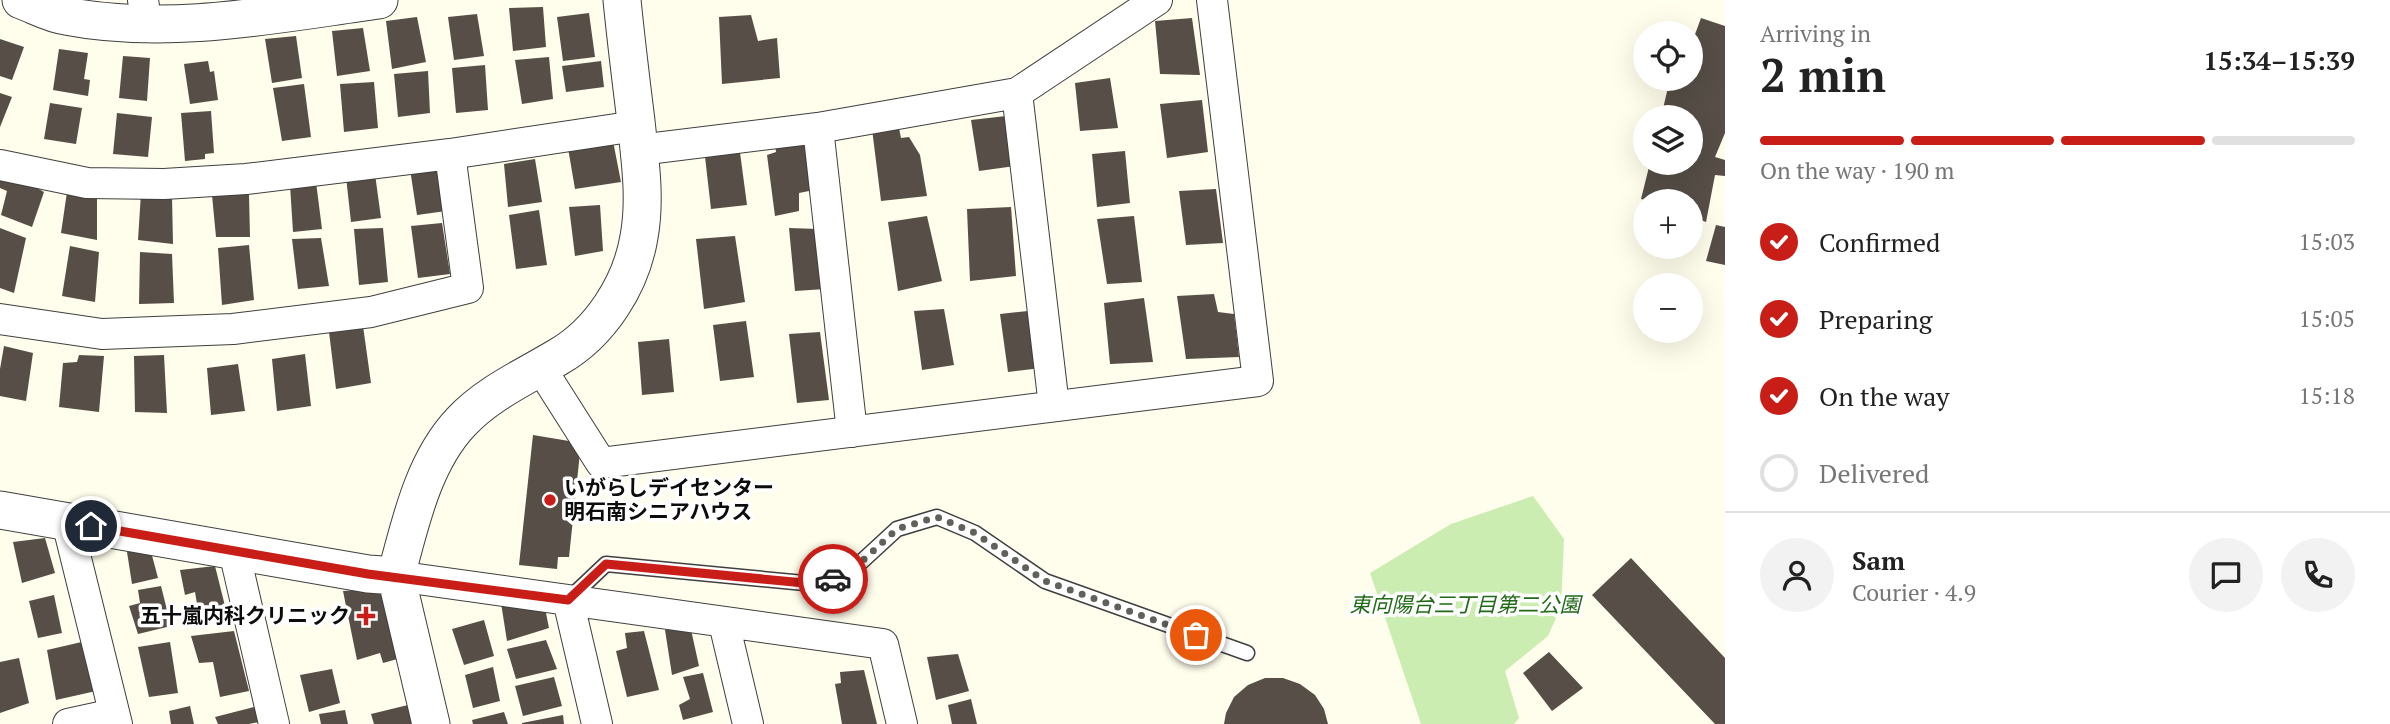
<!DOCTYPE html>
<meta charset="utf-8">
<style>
body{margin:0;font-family:"PT Serif","Noto Sans JP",serif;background:#f2f2f2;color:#222;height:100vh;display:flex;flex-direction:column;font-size:26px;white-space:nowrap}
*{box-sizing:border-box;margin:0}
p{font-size:23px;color:#767676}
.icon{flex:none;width:38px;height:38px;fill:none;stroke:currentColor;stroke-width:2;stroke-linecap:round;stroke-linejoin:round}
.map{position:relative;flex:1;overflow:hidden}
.side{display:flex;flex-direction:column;background:#fff;width:665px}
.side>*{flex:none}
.buttons{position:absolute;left:1633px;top:21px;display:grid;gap:14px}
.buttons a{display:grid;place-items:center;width:70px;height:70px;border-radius:50%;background:#fff;box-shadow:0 7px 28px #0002;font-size:35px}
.pin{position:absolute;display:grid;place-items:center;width:60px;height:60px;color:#fff;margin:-30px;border:4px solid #fff;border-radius:50%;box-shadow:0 2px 7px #0007}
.courier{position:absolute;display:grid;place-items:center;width:70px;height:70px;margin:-35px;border:5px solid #c91e17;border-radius:50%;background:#fff;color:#222;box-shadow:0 2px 9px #0007}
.summary em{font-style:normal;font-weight:700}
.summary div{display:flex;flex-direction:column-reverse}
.summary{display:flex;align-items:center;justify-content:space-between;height:119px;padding:0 35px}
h1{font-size:46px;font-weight:700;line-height:52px}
.bar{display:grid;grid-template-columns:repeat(4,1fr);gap:10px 7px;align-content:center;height:84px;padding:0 35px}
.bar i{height:9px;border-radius:5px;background:#e0e0e0}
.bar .active{background:#c91e17}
.bar p{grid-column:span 4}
.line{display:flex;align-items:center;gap:18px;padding:0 35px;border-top:2px solid #e0e0e0}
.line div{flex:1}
.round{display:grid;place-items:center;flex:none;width:74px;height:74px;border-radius:37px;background:#f2f2f2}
ol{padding:0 35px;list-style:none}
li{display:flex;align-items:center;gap:21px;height:77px}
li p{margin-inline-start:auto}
li .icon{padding:7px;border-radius:50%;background:#c91e17;color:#fff;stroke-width:4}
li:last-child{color:#767676}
li i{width:38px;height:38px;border:4px solid #e0e0e0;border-radius:50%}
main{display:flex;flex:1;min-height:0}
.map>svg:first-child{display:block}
.green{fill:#cbedb1}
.building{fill:#564e47}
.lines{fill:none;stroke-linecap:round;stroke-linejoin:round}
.service-casing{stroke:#3f3f3f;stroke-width:17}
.minor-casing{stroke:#3f3f3f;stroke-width:32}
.tertiary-casing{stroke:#3f3f3f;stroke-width:39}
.service{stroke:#fff;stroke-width:14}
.minor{stroke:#fff;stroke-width:30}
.tertiary{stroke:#fff;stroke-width:37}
.done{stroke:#61605a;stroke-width:7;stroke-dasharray:0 12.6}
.route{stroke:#c91e17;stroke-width:9}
.poi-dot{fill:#c91e17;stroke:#fff;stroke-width:2.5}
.labels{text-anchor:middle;stroke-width:7;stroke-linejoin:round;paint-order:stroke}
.poi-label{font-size:21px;font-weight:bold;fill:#0c0c0c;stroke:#fff;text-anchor:start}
.park-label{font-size:21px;font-style:italic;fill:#216a17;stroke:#fff}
</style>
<main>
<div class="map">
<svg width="1725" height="724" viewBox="0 0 1725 724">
<rect width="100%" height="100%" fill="#fffdeb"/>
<path class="green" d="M 1533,496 L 1564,539 L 1561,607 L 1548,636 L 1505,671 L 1519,718 L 1514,724 L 1421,724 L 1370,573 L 1451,524 Z"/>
<path class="building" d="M 543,7 L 546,47 L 513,51 L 509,8 Z
M 589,13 L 595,57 L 563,61 L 557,17 Z
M 477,14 L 484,56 L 454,60 L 448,17 Z
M 751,15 L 758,41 L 777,38 L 780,78 L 722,84 L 719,17 Z
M 417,17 L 426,62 L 392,69 L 386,21 Z
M 1192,18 L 1200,75 L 1160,74 L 1155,21 Z
M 1701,18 L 1725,26 L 1725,133 L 1715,157 L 1725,160 L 1725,176 L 1715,175 L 1706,222 L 1690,216 L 1690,201 L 1647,201 L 1641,199 L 1650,163 L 1690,163 L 1690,117 L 1661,117 L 1670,79 L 1690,79 L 1690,48 Z
M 363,28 L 370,71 L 337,76 L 332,31 Z
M 296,36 L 302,78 L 272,83 L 265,39 Z
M 0,39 L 24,47 L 12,80 L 0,76 Z
M 59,49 L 88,53 L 84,79 L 90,80 L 88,96 L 53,90 Z
M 123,56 L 150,58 L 147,101 L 119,98 Z
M 549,57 L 553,99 L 522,104 L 515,60 Z
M 208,61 L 210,72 L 214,71 L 218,100 L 190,104 L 184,64 Z
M 601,61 L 604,87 L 566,92 L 562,66 Z
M 485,65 L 488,110 L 456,113 L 452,68 Z
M 428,71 L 430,113 L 398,117 L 394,74 Z
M 1110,78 L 1118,128 L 1080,131 L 1075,83 Z
M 374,82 L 378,128 L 344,132 L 340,84 Z
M 304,84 L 311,137 L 282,141 L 273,88 Z
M 0,93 L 12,97 L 0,127 Z
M 1202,100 L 1208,152 L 1167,158 L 1160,104 Z
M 50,103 L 82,108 L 76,144 L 44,139 Z
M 211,111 L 214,153 L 205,154 L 205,159 L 185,161 L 181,113 Z
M 117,113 L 152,117 L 148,157 L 113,154 Z
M 1006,116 L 1015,166 L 979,171 L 971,120 Z
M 899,128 L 901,138 L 909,137 L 920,155 L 927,196 L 881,201 L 872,129 Z
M 807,137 L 814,190 L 799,193 L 799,211 L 775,216 L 767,155 L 776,152 L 774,138 Z
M 613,141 L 621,182 L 575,189 L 568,148 Z
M 739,145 L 747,205 L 711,209 L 704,148 Z
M 1125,151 L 1130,203 L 1097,207 L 1092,154 Z
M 535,159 L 542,202 L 508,207 L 504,164 Z
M 441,166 L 446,211 L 417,215 L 410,169 Z
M 0,171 L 39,180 L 37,188 L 44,192 L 32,227 L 1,215 L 7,191 L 0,188 Z
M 375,174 L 381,218 L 351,222 L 346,177 Z
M 316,182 L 322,229 L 293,232 L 290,185 Z
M 68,185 L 97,191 L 97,240 L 61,233 Z
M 1216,189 L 1223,243 L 1186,245 L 1179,191 Z
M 141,193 L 172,196 L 173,244 L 138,240 Z
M 212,195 L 249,195 L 250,237 L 216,237 Z
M 600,205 L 603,251 L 575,256 L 569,207 Z
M 1011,207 L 1016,276 L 970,281 L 967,209 Z
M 539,210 L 547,265 L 516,269 L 509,215 Z
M 927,216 L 942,281 L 898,291 L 888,222 Z
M 1134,216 L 1142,282 L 1107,284 L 1097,219 Z
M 442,223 L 450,274 L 418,278 L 411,226 Z
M 1716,225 L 1725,227 L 1725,265 L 1706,261 Z
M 0,228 L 26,238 L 14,293 L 0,288 Z
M 383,228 L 388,282 L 359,285 L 354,229 Z
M 789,228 L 818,229 L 825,289 L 795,291 Z
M 735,236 L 745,302 L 704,309 L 696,239 Z
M 321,238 L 329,286 L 298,289 L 292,239 Z
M 249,245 L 254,300 L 222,305 L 218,248 Z
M 70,246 L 99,252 L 95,302 L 62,296 Z
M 140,252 L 172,254 L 174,303 L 139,304 Z
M 1214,294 L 1218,312 L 1234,314 L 1239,357 L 1186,359 L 1177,296 Z
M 1144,298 L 1153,362 L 1110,364 L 1104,303 Z
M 944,309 L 954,365 L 922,370 L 914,311 Z
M 1028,311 L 1041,368 L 1008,372 L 1000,314 Z
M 746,321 L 754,377 L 720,381 L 713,325 Z
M 363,326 L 371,383 L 336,389 L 329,332 Z
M 820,332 L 829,400 L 797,403 L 789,334 Z
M 669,339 L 674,392 L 642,395 L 638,342 Z
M 4,346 L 33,353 L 26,401 L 0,396 L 0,369 Z
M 305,354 L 311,406 L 277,411 L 272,359 Z
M 79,355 L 104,356 L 99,412 L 59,407 L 63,363 L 77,362 Z
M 164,355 L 167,413 L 135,412 L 134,356 Z
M 238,364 L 245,411 L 211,415 L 207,368 Z
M 533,435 L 581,443 L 569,557 L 558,557 L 557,569 L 519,565 Z
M 45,538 L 55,573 L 22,583 L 13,542 Z
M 150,548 L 158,578 L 132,584 L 127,552 Z
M 1631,558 L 1725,658 L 1725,724 L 1715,724 L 1592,595 Z
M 215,566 L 227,614 L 200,622 L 195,592 L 185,595 L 180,570 Z
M 161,586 L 171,626 L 138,634 L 129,606 L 140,603 L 138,590 Z
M 361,590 L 382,592 L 401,658 L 383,663 L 380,653 L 357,660 L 343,591 Z
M 54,595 L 62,633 L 38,638 L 29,601 Z
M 501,603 L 545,608 L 549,628 L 507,641 Z
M 484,620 L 494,656 L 464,665 L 452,629 Z
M 690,625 L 699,666 L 672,675 L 665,630 Z
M 234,631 L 249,691 L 220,697 L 213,662 L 199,663 L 191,636 Z
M 644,631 L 659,690 L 627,697 L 616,651 L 627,648 L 625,633 Z
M 546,640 L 557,669 L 516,679 L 507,649 Z
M 86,641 L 96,691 L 56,700 L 47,650 Z
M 170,642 L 178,693 L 149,697 L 138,647 Z
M 1549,652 L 1583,688 L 1552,711 L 1523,673 Z
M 958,654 L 969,691 L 936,700 L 927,657 Z
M 19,658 L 29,703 L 0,713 L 0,662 Z
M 493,667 L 500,701 L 473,708 L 465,675 Z
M 332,669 L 340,703 L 309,712 L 300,675 Z
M 864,670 L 877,724 L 842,724 L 835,684 L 841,683 L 840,672 Z
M 703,673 L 713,712 L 683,720 L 679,705 L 690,699 L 683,677 Z
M 554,677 L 562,706 L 523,716 L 515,686 Z
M 1265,678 L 1283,678 L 1300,684 L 1315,695 L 1324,709 L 1328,724 L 1224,724 L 1226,713 L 1234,697 L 1248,685 Z
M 971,699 L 977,724 L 952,724 L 948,705 Z
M 408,705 L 413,724 L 374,724 L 371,714 Z
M 190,706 L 194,724 L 171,724 L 169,711 Z
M 254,707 L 259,722 L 249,724 L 218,724 L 215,717 Z
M 345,710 L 348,724 L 321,724 L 319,714 Z
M 504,712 L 508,724 L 473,724 L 472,720 Z
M 563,715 L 564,724 L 522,724 L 522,723 Z"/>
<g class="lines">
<g class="service-casing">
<path id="service" d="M 569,599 L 606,564 L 815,584 L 847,575 L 897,529 L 937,517 L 975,533 L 1045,581 L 1247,653"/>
</g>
<g class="minor-casing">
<path id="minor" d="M 143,0 L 147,26
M 1017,93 L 1054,406
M 818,128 L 852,432
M 639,150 L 818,128 L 1017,93 L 1157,0
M 0,165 L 87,183 L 164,184 L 246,179 L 450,154 L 636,126
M 0,319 L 102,334 L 233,329 L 371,312 L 468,288 L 450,154
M 540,367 L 601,463 L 1258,381 L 1212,0
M 67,522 L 117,724
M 234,551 L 274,724
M 396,576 L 883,644 L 902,724
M 568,600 L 597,724
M 724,623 L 748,724
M 68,724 L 114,714"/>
</g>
<g class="tertiary-casing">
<path id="tertiary" d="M 21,0 C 35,5 51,14 66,16 C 170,36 276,14 379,0
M 0,510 L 368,574 L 396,576 L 431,724
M 396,576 C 410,524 423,462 461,422 C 488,393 525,377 558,357 C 600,333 631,285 639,237 C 646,199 640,160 636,121 C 631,81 626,40 622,0"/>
</g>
<use href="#service" class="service"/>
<use href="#minor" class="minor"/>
<use href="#tertiary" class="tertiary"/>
</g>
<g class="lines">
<path class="done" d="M 833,579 L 847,575 L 897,529 L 937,517 L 975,533 L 1045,581 L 1196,635"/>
<path class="route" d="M 91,526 L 368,574 L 568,600 L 606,564 L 815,584 L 833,579"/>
</g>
<g class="poi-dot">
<circle cx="550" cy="500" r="7"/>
<path d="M362.5 605.5h7v7h7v7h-7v7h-7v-7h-7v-7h7z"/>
</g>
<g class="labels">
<g class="poi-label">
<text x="564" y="495">いがらしデイセンター<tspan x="564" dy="24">明石南シニアハウス</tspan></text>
<text x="350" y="623" text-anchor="end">五十嵐内科クリニック</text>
</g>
<g class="park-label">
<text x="1465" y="612">東向陽台三丁目第二公園</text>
</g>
</g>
</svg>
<div class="buttons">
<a><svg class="icon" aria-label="locate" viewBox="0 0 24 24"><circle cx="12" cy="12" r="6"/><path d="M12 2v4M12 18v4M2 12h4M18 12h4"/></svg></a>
<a><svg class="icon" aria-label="layers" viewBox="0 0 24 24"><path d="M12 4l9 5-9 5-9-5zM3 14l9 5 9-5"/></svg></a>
<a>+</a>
<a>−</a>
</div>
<div class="pin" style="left:1196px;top:635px;background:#ea580c"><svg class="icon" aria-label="bag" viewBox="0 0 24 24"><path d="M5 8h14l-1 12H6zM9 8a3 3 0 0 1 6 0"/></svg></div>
<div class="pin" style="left:91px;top:526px;background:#1f2937"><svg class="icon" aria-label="home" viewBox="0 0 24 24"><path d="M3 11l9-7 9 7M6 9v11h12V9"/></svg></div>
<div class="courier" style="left:833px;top:579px"><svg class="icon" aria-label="car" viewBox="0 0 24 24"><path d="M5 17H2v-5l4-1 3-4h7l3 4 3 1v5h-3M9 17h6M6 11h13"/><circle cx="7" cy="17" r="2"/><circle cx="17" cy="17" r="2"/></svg></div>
</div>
<section class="side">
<div class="summary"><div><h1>2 min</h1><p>Arriving in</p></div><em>15:34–15:39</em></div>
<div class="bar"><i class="active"></i><i class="active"></i><i class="active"></i><i></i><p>On the way · 190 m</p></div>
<ol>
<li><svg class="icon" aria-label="check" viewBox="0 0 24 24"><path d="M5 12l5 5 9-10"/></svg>Confirmed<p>15:03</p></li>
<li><svg class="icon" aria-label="check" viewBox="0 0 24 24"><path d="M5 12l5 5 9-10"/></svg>Preparing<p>15:05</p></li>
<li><svg class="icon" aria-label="check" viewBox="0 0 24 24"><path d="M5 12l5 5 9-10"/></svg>On the way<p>15:18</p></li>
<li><i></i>Delivered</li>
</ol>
<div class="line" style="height:126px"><a class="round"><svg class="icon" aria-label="person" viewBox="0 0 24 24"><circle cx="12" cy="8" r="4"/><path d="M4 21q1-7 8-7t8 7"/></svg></a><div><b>Sam</b><p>Courier · 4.9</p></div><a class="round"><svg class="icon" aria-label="chat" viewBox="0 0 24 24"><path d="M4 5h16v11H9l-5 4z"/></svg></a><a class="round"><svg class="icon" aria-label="phone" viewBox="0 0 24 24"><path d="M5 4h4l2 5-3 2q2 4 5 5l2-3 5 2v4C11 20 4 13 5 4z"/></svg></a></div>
</section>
</main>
